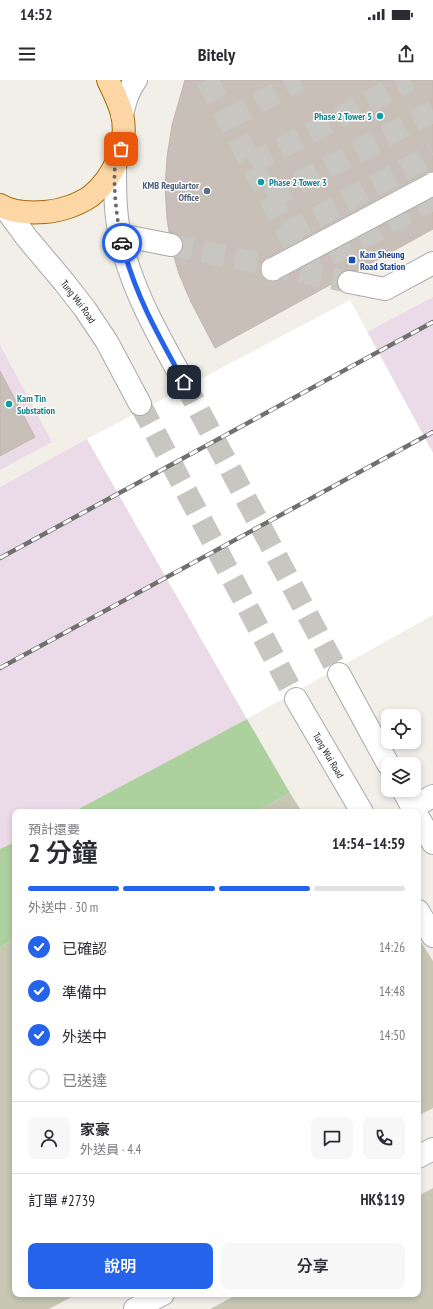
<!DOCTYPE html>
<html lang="zh-TW">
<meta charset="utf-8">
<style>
body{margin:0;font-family:"PT Sans Narrow","Noto Sans TC",sans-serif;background:#f7f7f7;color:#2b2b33;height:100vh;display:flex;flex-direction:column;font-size:15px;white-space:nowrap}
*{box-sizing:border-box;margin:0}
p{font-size:13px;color:#7c7c81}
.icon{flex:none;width:22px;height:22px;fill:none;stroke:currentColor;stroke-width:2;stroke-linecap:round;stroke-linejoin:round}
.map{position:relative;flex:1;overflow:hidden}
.drawer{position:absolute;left:12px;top:729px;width:409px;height:488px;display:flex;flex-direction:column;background:#fff;border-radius:8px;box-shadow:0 2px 6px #0003}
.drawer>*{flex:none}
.controls{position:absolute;left:381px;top:629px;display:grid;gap:8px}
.controls a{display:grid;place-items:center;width:40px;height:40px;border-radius:8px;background:#fff;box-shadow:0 2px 6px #0003;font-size:20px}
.pin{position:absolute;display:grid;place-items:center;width:34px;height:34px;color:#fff;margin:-17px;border-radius:8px;box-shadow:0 2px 6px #0006}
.courier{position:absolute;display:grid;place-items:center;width:40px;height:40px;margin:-20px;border:3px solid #2563eb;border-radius:50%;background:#fff;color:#222;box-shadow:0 1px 5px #0007}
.summary em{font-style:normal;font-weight:600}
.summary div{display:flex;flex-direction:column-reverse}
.summary{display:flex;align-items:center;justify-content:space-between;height:68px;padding:0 16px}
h1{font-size:26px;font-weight:600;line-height:30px}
.bar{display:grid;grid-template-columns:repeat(4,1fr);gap:6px 4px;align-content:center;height:48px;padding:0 16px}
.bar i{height:5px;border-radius:3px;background:#e1e1e2}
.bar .on{background:#2563eb}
.bar p{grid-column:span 4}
.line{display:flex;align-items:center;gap:10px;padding:0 16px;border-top:1px solid #e1e1e2}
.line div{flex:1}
.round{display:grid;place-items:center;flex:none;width:42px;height:42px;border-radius:8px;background:#f7f7f7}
ol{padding:0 16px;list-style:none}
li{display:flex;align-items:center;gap:12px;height:44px}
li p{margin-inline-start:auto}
li .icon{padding:4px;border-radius:50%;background:#2563eb;color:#fff;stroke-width:4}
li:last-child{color:#7c7c81}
li i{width:22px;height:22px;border:2px solid #e1e1e2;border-radius:50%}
.primary-button{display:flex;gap:8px;margin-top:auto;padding:8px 16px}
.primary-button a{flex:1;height:46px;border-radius:8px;background:#2563eb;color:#fff;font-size:16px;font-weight:600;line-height:46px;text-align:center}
.primary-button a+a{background:#f7f7f7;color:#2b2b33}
.status{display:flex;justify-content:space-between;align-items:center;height:28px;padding:0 20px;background:#fff;direction:ltr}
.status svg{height:11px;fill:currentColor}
header{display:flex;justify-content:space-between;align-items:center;height:52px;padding:0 16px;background:#fff;font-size:18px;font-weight:600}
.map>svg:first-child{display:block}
.industrial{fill:#ebdbe8}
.construction{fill:#c7c7b4}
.forest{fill:#add19e}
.pier{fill:#fff}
.building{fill:#c7bfb8;stroke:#c4b6ab}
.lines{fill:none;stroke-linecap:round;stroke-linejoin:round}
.minor-tunnel{stroke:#c8c6c1;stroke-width:22;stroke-dasharray:22 11;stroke-linecap:butt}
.minor-casing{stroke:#a9a9a9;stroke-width:24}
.major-casing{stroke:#a06b00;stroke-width:24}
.minor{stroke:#fff;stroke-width:22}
.major{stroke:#fcd6a4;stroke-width:22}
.rail-casing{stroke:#707070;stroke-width:4.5}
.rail{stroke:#fff;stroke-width:3;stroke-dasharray:9;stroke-linecap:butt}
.minor-bridge-casing{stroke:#a9a9a9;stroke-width:24;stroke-linecap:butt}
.minor-bridge{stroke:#fff;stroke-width:22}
.done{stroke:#6b6a68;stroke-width:4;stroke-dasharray:0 7.2}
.route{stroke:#2563eb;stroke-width:5}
.culture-dot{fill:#0f9aa8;stroke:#fff;stroke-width:1.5}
.service-dot{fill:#5c6f8a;stroke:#fff;stroke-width:1.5}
.transit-dot{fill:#1a4fb4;stroke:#fff;stroke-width:1.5}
.labels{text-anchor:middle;stroke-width:3;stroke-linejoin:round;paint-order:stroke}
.culture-label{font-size:10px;font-weight:bold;fill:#0d838f;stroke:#fff;text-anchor:start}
.service-label{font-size:10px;font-weight:bold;fill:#4e5e75;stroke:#fff;text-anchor:end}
.transit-label{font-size:10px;font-weight:bold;fill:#164399;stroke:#fff;text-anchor:start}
.street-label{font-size:10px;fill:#222;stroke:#fff}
</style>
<div class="status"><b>14:52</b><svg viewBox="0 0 49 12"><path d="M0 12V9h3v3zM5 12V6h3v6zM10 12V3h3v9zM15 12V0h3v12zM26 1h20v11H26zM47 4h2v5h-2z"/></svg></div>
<header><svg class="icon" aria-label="menu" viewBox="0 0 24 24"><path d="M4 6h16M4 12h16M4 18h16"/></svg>Bitely<svg class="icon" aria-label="share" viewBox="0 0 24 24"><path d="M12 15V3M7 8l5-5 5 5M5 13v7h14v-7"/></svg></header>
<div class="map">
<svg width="433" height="1229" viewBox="0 0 433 1229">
<rect width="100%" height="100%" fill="#f2efe9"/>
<path class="industrial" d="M 433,217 L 433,373 L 367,252 Z
M 0,265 L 52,362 L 0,390 Z
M 87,359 L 247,639 L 73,732 L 15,732 L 15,762 L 0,769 L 0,407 Z"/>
<path class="construction" d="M 290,713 L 302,732 L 254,732 Z
M 418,857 L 433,881 L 433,1028 L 418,1036 Z
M 15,859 L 15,1214 L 77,1214 L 49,1229 L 0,1229 L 0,867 Z
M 433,1108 L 433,1229 L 210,1229 L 238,1214 L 418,1214 L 418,1116 Z"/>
<path class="forest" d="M 247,639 L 290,713 L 254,732 L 73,732 Z
M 15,762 L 15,859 L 0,867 L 0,769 Z"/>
<path class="pier" d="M 350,220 L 433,373 L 433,535 L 247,639 L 87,359 Z"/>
<path class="building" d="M 185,0 L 433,0 L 433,92 L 427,93 L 267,178 L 262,183 L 261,189 L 262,195 L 267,200 L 273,201 L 279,200 L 433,118 L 433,149 L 357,191 L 345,190 L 339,194 L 337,201 L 215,268 L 191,222 L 179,194 L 174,177 L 181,173 L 183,168 L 183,161 L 179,155 L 169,152 L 167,139 L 165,107 L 167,77 L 172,45 Z
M 0,291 L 35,357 L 0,376 Z"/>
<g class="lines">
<path class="minor-tunnel" d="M 207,0 L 298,172 C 306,181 310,182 322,180 L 433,119
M 228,39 L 300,0
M 251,84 L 410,0
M 269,119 L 433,31
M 287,153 L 433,74
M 171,165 L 349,202
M 184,302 L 339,594
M 140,324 L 296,619"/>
<g class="minor-casing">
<g id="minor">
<path d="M 122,35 C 125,22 128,10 136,0"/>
<path d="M 115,86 C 115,110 115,133 120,156 C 131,209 158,255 184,302"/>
<path id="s1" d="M 5,128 L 27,158 L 64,202 L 85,229 L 107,262 L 140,324"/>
<path d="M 120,155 L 171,165"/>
<path d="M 349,202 L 385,209 L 433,183"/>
<path d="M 339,594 L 388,684"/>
<path id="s2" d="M 296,619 L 362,732"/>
<path d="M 403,710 L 415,732"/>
<path d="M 413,727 L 433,716"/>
<path d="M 418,737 L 433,763"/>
<path d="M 418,831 L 433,856"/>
<path d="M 418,1077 L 433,1069"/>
<path d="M 135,1229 L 163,1214"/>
</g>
</g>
<g class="major-casing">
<path id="major" d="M 0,125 C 12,133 31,133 45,132 C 60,131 78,125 91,116 C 114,97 129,64 122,34 C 119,22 113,11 108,0"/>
</g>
<use href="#minor" class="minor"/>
<use href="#major" class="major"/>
<g class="rail-casing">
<path id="rail" d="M 0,478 L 433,242
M 0,588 L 433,352"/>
</g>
<use href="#rail" class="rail"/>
<g class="minor-bridge-casing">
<path id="minor-bridge" d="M 273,189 L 433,104"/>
</g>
<use href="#minor-bridge" class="minor-bridge"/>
</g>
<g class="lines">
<path class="done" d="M 121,69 C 119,74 116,81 115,87 C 113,108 117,142 122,163"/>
<path class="route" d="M 122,163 C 135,215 158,255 184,302"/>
</g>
<g class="culture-dot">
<circle cx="380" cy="36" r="4"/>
<circle cx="261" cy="102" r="4"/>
<circle cx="9" cy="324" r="4"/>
</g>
<circle class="service-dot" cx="207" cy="111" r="4"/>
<rect class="transit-dot" x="348" y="176" width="8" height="8" rx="2"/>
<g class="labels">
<g class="culture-label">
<text x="372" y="40" text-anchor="end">Phase 2 Tower 5</text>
<text x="269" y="106">Phase 2 Tower 3</text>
<text x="17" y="322">Kam Tin<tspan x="17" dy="12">Substation</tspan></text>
</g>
<g class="service-label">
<text x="199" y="109">KMB Regulartor<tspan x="199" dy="12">Office</tspan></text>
</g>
<g class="transit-label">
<text x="360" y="178">Kam Sheung<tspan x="360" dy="12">Road Station</tspan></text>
</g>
<g class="street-label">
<text dy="4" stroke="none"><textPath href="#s1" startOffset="119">Tung Wui Road</textPath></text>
<text dy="4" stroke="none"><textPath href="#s2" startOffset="65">Tung Wui Road</textPath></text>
</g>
</g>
</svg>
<div class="controls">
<a><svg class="icon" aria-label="locate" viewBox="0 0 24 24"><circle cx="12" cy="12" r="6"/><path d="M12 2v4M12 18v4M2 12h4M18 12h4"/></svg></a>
<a><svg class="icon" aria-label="layers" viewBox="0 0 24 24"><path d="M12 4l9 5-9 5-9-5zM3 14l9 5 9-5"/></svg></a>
</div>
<div class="pin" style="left:121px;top:69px;background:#ea580c"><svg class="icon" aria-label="bag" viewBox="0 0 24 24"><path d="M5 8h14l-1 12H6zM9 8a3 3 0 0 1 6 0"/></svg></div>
<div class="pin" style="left:184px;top:302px;background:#1f2937"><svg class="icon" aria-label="home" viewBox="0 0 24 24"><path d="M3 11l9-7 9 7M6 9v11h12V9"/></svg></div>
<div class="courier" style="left:122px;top:163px"><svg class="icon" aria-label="car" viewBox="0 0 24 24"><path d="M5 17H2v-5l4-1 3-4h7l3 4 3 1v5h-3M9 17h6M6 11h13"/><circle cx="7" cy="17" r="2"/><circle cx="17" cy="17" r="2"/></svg></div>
<section class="drawer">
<div class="summary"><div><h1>2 分鐘</h1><p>預計還要</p></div><em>14:54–14:59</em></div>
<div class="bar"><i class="on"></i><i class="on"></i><i class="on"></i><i></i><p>外送中 · 30 m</p></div>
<ol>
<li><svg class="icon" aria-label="check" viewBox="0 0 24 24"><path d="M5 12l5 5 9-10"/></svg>已確認<p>14:26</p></li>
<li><svg class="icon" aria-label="check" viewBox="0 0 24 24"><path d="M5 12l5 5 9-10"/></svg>準備中<p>14:48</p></li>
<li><svg class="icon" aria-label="check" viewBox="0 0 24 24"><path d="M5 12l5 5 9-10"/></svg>外送中<p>14:50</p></li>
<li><i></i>已送達</li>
</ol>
<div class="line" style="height:72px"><a class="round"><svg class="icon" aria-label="person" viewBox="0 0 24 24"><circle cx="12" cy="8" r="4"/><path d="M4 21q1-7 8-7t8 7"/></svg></a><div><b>家豪</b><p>外送員 · 4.4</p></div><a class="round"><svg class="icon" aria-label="chat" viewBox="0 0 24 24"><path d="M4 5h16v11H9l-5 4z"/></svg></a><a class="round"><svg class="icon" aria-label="phone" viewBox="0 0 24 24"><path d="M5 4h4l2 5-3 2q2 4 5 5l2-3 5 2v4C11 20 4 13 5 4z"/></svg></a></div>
<div class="line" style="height:52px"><div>訂單 #2739</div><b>HK$119</b></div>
<div class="primary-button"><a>說明</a><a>分享</a></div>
</section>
</div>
